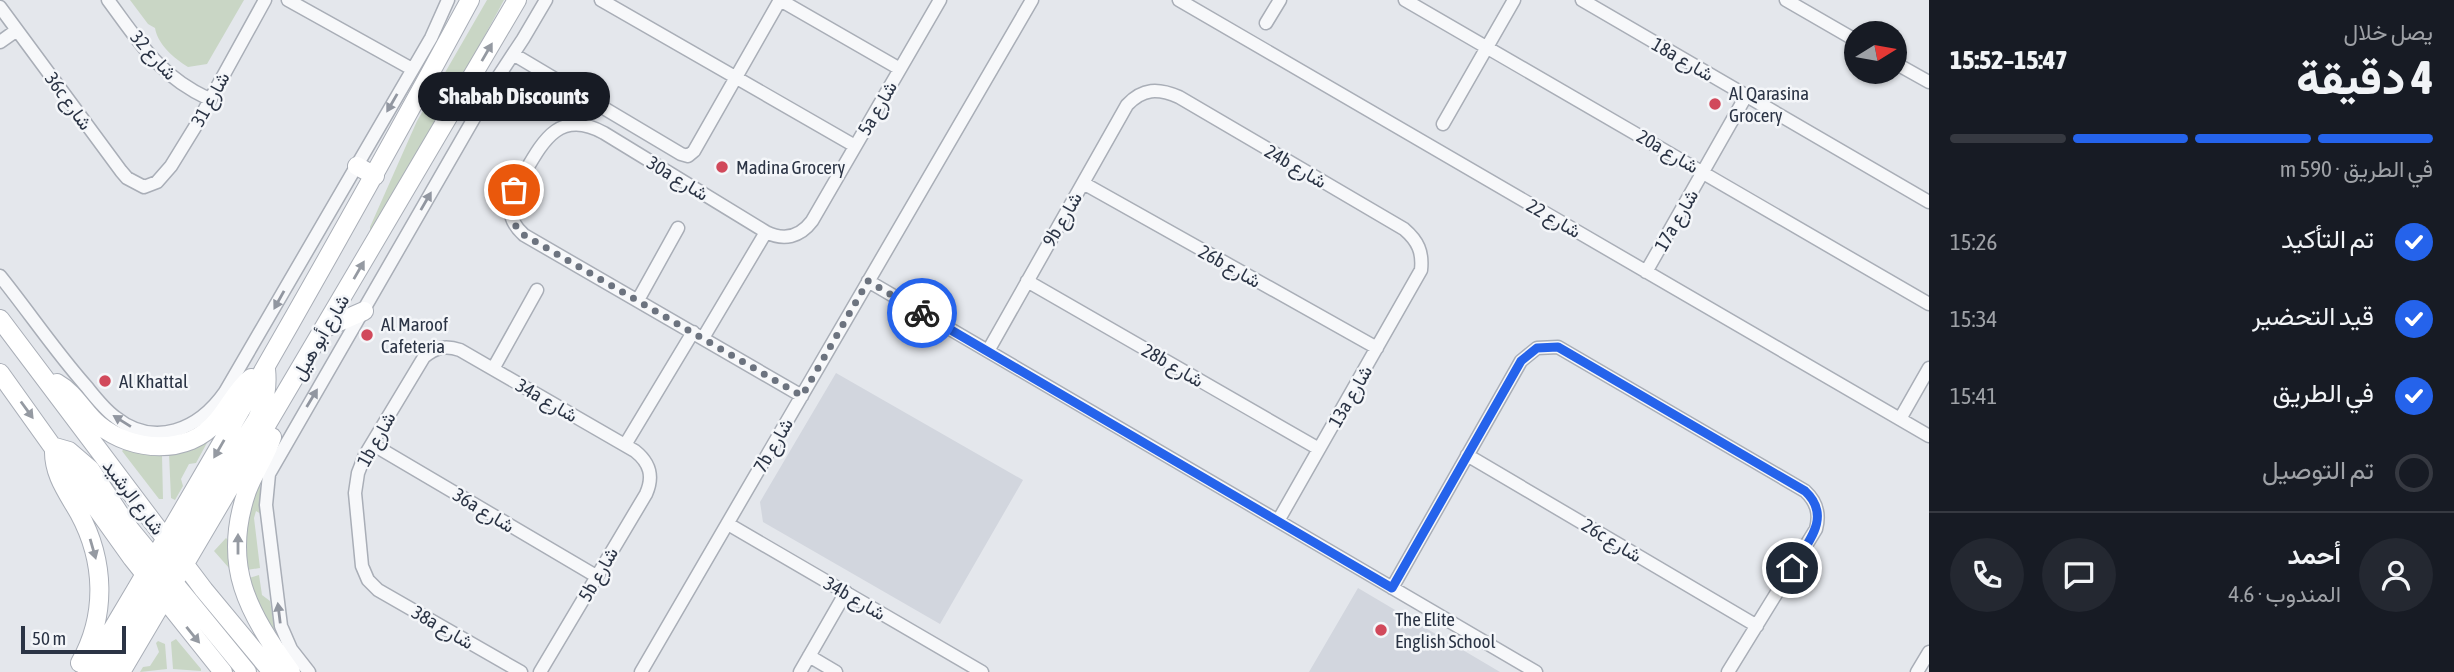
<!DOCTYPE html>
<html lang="ar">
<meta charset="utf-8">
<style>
body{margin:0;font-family:"Asap Condensed",Vazirmatn,sans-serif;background:#242831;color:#f1f3f6;direction:rtl;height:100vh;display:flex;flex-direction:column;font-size:26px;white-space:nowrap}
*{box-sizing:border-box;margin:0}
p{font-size:23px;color:#9ea1a6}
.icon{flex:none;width:38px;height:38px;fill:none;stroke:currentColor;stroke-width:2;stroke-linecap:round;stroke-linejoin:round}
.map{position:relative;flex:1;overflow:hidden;direction:ltr}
.panel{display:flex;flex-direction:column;background:#171b24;width:525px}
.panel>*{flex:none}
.needle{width:46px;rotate:79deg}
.tools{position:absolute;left:1844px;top:21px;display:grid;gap:14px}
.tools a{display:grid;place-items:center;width:63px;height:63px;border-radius:50%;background:#171b24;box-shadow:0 2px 5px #0004;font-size:35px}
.scale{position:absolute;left:21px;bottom:18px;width:105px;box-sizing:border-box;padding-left:7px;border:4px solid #2b3445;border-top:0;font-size:19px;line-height:24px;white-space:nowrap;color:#2b3445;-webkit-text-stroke:5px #f4f6f9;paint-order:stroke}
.pin{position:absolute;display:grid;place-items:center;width:60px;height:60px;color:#fff;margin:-30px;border:4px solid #fff;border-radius:50%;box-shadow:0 2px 7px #0007}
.courier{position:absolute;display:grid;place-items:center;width:70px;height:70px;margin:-35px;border:5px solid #2563eb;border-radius:50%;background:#fff;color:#222;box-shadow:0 2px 9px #0007}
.bubble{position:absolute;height:49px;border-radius:24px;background:#171b24;box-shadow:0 2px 5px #0004;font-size:23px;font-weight:800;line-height:49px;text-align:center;direction:rtl}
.head em{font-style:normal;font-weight:800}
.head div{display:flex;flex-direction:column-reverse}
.head{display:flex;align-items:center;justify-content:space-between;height:119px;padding:0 21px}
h1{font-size:46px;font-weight:800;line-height:52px}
.bar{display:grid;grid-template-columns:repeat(4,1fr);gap:10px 7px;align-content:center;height:84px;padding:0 21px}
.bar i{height:9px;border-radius:5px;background:#363941}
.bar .selected{background:#2563eb}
.bar p{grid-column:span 4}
.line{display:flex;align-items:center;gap:18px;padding:0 21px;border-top:2px solid #363941}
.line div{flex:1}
.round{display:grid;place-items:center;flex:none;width:74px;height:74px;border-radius:37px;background:#242831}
ol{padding:0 21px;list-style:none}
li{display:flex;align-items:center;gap:21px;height:77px}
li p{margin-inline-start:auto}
li .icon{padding:7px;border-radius:50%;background:#2563eb;color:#fff;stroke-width:4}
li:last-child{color:#9ea1a6}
li i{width:38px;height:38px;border:4px solid #363941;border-radius:50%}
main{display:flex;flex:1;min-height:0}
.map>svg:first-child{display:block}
.built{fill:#d2d6de}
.green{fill:#c9d6c5}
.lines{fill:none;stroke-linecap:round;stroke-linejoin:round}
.street-casing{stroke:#a9aeb7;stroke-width:15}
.secondary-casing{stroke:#a9aeb7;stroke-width:20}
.street{stroke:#f7f8fa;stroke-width:12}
.secondary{stroke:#fff;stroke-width:18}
.oneway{fill:#959aa2}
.oneway2{fill:#9196a0}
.done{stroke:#6c737f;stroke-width:7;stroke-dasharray:0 12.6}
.route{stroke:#2563eb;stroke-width:9}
.poi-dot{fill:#d1495b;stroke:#f4f6f9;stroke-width:2.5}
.labels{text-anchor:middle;stroke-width:5;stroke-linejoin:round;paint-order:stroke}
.street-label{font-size:19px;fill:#2b3445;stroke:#f4f6f9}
.poi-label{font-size:19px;fill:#2b3445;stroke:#f4f6f9;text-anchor:start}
</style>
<main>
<section class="panel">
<div class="head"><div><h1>4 دقيقة</h1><p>يصل خلال</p></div><em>15:47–15:52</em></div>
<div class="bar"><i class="selected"></i><i class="selected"></i><i class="selected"></i><i></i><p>في الطريق · 590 m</p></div>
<ol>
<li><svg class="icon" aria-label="check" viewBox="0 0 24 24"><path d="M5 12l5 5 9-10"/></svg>تم التأكيد<p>15:26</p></li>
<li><svg class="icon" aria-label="check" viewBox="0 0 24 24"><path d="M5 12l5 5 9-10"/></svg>قيد التحضير<p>15:34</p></li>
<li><svg class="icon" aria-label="check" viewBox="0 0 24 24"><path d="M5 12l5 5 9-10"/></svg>في الطريق<p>15:41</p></li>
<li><i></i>تم التوصيل</li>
</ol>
<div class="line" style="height:126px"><a class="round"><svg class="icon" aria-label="person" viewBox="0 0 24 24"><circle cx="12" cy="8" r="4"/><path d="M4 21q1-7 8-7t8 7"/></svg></a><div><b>أحمد</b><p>المندوب · 4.6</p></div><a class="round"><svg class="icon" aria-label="chat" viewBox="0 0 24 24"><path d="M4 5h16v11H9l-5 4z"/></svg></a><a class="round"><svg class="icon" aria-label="phone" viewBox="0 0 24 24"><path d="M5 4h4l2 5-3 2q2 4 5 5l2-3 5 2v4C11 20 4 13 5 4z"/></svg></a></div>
</section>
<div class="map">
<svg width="1929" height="672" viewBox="0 0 1929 672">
<rect width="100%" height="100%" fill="#e4e7ec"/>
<path class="built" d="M 836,373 L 1023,480 L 940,624 L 763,522 L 760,502 Z
M 1358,588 L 1500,672 L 1309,672 Z"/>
<path class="green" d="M 130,0 L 244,0 L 207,64 L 188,67 C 174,58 158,45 155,28 L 148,24 Z
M 487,0 L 504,0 L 451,98 L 370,235 L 370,227 L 417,121 Z
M 208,441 L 196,463 L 189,464 L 181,479 L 183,486 L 175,500 L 171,498 L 169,454 L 192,449 Z
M 124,449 L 138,453 L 162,455 L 163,499 L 159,499 L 122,451 Z
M 260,483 L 261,514 L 256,511 L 254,518 L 260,568 L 247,570 C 243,539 247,512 260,483 Z
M 226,538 L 229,541 L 229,568 L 214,551 Z
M 259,575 L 262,595 L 270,601 L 275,632 L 259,606 L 249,578 Z
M 176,639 L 201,669 L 201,671 L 173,669 L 171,642 Z
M 158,641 L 165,644 L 167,669 L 140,672 L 143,667 L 150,666 L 159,652 L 156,643 Z"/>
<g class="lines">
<g class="street-casing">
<path id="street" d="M 108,0 C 140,43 159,76 209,99
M 288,0 L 412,69
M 601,0 L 855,146
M 780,0 L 900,69
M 1179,0 L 1929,436
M 1405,0 L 1929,304
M 1582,0 L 1929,202
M 1786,0 L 1857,41
M 0,7 L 121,171 L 127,178 L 144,187 L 157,182 L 171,166 L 195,127 L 265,0
M 1266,23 L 1280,0
M 0,42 L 17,30
M 513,54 L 681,154 L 688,156 L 694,151 L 780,0
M 1895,63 L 1929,82
M 1443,124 L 1514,0
M 1083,183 L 1377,348
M 1646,272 L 1746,96
M 0,276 C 29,312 55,351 86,386 C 95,397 104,409 115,417 C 155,449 199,429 225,392 L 431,38 L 448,0
M 868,281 L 1536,672
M 1027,281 L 1319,449
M 638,300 L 678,228
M 703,338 L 766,232
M 988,351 L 1127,105 C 1143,88 1158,88 1179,97 L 1404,229 C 1418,241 1423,252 1421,270 L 1278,521
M 493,369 L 537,290
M 802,396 L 524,235 C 516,228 510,219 510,207 C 510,194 519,183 525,172 C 544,139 561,109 604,133 L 766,232 C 784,241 800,237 812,221 L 940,0
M 1900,419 L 1929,368
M 372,444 L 596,576
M 625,445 L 693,332
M 1467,455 L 1757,626
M 728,524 L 982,672
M 1392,588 L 1521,361 L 1537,348 L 1558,347 L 1805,491 C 1817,502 1820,514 1816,529 L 1728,672
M 809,656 L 836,672
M 309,672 L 291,649 L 281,626 L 266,505 L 269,474 L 496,80 L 523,39 L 546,0
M 521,672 L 378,590 L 368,580 L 362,566 L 355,493 L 358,473 L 365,455 L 424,357 C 436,347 446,345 460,350 L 635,451 C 650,463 654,476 646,494 L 540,672
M 641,672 L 1032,0
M 800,672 L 846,592
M 1917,672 L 1929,652"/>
</g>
<g class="secondary-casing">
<path id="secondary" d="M 357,166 L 375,176
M 0,319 L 204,590 L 272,672
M 325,328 L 364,311
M 0,373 L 132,558 L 223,672
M 57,383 C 75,393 84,413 99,425 C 132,452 188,456 217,421 C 229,407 237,389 251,378
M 272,437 C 266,456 254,472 247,491 C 221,566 248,612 291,672
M 55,447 L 69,451 L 90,469 L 129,528 L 247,672
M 54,449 C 53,474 67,492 79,513 C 105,561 107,615 80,663
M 87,672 C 219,451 347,227 470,0
M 106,672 L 174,551 L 257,419 C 265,401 268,388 266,369
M 121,672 L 517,0"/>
</g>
<use href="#street" class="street"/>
<use href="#secondary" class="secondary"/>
</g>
<defs><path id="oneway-solid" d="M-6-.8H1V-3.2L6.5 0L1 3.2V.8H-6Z" transform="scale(1.75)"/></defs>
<g class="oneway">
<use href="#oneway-solid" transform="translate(487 52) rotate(-60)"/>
<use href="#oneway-solid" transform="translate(359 270) rotate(-60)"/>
<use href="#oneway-solid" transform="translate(27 410) rotate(54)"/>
<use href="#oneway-solid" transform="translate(219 449) rotate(120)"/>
<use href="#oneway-solid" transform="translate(238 544) rotate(-90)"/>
<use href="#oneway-solid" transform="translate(93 549) rotate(74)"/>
<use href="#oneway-solid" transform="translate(193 635) rotate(51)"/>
</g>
<g class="oneway2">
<use href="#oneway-solid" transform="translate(392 103) rotate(120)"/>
<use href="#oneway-solid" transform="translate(426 201) rotate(-60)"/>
<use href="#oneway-solid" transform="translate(279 300) rotate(119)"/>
<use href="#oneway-solid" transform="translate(312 398) rotate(-59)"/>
<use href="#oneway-solid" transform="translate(122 421) rotate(-148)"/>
<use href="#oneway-solid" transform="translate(279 613) rotate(-97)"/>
</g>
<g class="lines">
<path class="done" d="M 514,190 C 506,207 510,223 524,235 L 802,396 L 868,281 L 922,313"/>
<path class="route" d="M 922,313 L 1392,588 L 1521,361 L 1537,348 L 1558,347 L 1805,491 C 1833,517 1807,543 1792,568"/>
</g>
<g class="poi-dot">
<circle cx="1715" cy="104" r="7"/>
<circle cx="722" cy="167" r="7"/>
<circle cx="367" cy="335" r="7"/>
<circle cx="105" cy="381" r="7"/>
<circle cx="1381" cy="630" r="7"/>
</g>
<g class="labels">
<g class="street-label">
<text transform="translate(154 55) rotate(48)" y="7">شارع 32</text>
<text transform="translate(1683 59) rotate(30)" y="7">18a شارع</text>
<text transform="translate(210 99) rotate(-61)" y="7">شارع 31</text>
<text transform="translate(69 101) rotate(54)" y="7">36c شارع</text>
<text transform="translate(877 108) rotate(-60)" y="7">5a شارع</text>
<text transform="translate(1668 151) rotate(30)" y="7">20a شارع</text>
<text transform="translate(1296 166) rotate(30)" y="7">24b شارع</text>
<text transform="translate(678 178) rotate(31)" y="7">30a شارع</text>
<text transform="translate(1554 218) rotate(30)" y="7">شارع 22</text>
<text transform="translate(1062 219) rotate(-60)" y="7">9b شارع</text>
<text transform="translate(1676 220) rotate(-60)" y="7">17a شارع</text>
<text transform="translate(1230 266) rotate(29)" y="7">26b شارع</text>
<text transform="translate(320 337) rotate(-60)" y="7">شارع أبو هيل</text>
<text transform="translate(1173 365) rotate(30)" y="7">28b شارع</text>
<text transform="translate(1350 396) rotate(-60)" y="7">13a شارع</text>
<text transform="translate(547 400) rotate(30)" y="7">34a شارع</text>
<text transform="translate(376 439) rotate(-61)" y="7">1b شارع</text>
<text transform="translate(773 445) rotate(-60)" y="7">7b شارع</text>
<text transform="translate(134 497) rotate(53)" y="7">شارع الرشيد</text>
<text transform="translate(484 510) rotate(31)" y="7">36a شارع</text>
<text transform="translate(1612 540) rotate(31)" y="7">26c شارع</text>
<text transform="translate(598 574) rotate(-60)" y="7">5b شارع</text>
<text transform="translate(855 598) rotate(30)" y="7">34b شارع</text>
<text transform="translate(443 627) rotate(30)" y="7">38a شارع</text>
</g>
<g class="poi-label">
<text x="1729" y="100">Al Qarasina<tspan x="1729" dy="22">Grocery</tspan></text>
<text x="736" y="174">Madina Grocery</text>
<text x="381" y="331">Al Maroof<tspan x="381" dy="22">Cafeteria</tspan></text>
<text x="119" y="388">Al Khattal</text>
<text x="1395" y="626">The Elite<tspan x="1395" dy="22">English School</tspan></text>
</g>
</g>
</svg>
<div class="tools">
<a><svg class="needle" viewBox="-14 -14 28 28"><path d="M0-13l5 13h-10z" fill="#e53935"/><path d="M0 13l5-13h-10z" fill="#9ea1a6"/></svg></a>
</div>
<div class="scale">50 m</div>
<div class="pin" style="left:514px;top:190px;background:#ea580c"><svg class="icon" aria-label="bag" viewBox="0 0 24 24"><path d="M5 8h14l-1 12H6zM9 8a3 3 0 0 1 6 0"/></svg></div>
<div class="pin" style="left:1792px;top:568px;background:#1f2937"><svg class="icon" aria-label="home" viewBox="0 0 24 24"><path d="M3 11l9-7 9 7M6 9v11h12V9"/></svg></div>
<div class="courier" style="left:922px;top:313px"><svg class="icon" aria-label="bike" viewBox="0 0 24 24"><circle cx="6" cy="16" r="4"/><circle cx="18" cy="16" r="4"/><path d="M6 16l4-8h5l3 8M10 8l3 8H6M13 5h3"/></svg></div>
<div class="bubble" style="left:418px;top:72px;width:192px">Shabab Discounts</div>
</div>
</main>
